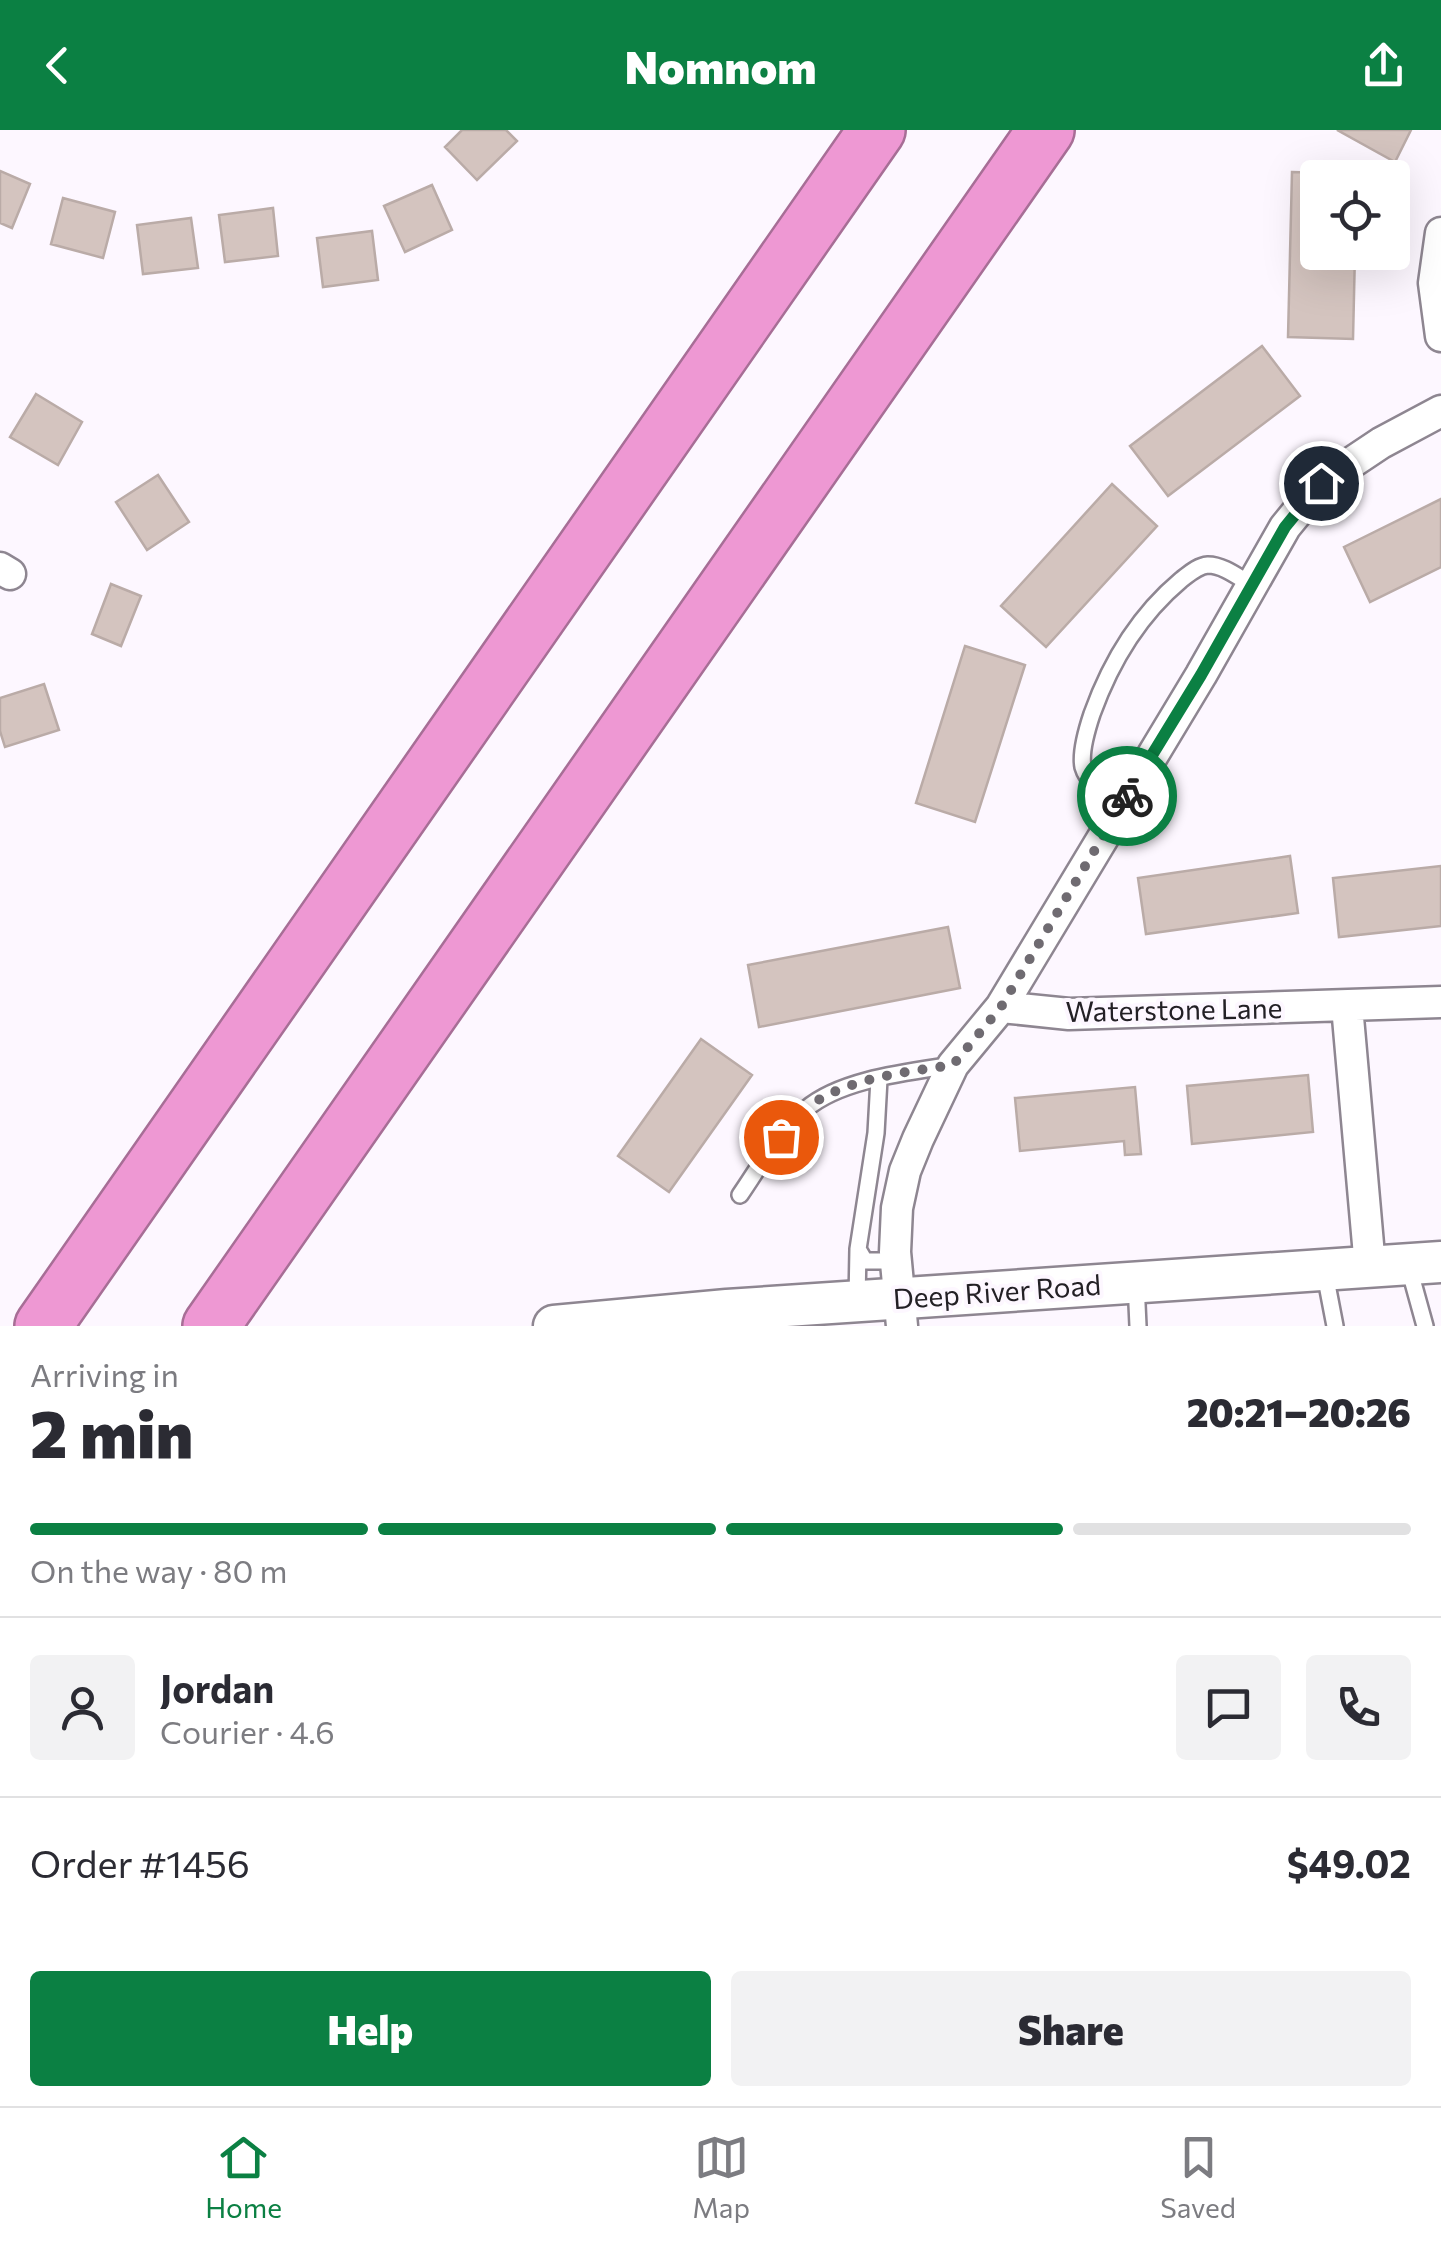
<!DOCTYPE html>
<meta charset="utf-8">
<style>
body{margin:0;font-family:Commissioner,sans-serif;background:#f2f2f3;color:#2b2b33;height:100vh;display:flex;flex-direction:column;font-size:38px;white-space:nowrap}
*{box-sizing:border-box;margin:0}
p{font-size:32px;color:#7c7c81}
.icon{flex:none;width:55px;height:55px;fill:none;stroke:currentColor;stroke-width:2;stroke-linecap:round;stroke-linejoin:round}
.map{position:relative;height:1196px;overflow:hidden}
.panel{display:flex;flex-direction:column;background:#fff;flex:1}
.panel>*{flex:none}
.tools{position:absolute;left:1300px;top:30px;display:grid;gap:20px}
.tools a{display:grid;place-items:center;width:110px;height:110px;border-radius:10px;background:#fff;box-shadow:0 10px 40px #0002;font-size:50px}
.pin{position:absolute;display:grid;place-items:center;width:85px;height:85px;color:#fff;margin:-42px;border:5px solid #fff;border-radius:50%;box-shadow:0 2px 10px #0007}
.courier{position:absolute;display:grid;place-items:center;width:100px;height:100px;margin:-50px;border:8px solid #0b8043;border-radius:50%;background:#fff;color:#222;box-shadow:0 2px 12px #0007}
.headline em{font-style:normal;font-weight:800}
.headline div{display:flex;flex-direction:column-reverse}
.headline{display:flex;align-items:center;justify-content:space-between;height:170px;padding:0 30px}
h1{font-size:65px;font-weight:800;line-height:75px}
.bar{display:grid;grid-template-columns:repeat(4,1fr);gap:15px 10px;align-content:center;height:120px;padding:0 30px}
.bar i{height:12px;border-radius:8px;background:#e1e1e2}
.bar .active{background:#0b8043}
.bar p{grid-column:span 4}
.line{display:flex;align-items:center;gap:25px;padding:0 30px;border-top:2px solid #e1e1e2}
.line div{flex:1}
.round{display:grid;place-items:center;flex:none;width:105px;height:105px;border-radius:10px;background:#f2f2f3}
.cta{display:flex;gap:20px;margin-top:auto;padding:20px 30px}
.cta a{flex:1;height:115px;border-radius:10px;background:#0b8043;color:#fff;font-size:40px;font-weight:800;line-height:115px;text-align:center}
.cta a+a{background:#f2f2f3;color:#2b2b33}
header{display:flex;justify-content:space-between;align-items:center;height:130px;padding:0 30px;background:#0b8043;color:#fff;font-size:45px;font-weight:800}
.dock{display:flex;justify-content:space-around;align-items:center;height:140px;border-top:2px solid #e1e1e2;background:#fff;font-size:28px;color:#7c7c81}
.dock a{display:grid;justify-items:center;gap:5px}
.dock .active{color:#0b8043}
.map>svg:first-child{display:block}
.building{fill:#d4c4bf;stroke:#baaba7;stroke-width:2.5}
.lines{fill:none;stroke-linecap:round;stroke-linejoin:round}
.service-casing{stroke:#8e8691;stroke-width:20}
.minor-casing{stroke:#8e8691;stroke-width:35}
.tertiary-casing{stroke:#8e8691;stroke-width:45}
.motorway-casing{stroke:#a76e96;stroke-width:60}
.service{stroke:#fff;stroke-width:15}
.minor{stroke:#fff;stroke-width:30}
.tertiary{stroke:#fff;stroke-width:40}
.motorway{stroke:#ee98d3;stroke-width:55}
.done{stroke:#6f6b71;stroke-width:10;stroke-dasharray:0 18}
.route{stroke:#0b8043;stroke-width:12}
.labels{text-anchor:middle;stroke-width:8;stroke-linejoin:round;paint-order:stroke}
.street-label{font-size:28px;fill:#232025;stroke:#fdf7ff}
</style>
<header><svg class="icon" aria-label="back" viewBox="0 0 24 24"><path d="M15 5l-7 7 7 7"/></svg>Nomnom<svg class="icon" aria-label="share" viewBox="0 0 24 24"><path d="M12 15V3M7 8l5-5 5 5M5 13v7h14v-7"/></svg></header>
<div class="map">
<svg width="1441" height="1196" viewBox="0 0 1441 1196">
<rect width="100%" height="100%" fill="#fdf7ff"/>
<path class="building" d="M 462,0 L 506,0 L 517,11 L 477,50 L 445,17 Z
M 1337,0 L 1411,0 L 1395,32 Z
M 0,41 L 30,54 L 12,98 L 0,93 Z
M 1292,42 L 1358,44 L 1358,48 L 1318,48 L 1318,122 L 1355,122 L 1353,209 L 1288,207 Z
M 432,55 L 452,100 L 405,122 L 384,76 Z
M 63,68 L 115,82 L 103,128 L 51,114 Z
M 273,78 L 278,126 L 225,132 L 219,85 Z
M 191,88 L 198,138 L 143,144 L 137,95 Z
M 372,101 L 378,150 L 323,157 L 317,108 Z
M 1262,216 L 1300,266 L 1168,366 L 1130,316 Z
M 36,264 L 82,292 L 58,335 L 10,307 Z
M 158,345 L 189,392 L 147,420 L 116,372 Z
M 1112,354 L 1157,396 L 1046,517 L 1001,476 Z
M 1441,369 L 1441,437 L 1370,472 L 1344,417 Z
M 111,454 L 141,466 L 121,516 L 92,504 Z
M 965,516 L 1025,535 L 975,692 L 916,673 Z
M 44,554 L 59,600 L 5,617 L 0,601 L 0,568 Z
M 1290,726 L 1298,783 L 1146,804 L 1138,748 Z
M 1441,736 L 1441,796 L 1339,807 L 1333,748 Z
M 948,797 L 960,858 L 759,897 L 748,835 Z
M 701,909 L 752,945 L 669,1062 L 618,1026 Z
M 1308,945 L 1313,1002 L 1192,1014 L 1187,956 Z
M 1135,957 L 1141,1024 L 1125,1025 L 1124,1011 L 1020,1021 L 1015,968 Z"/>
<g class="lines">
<g class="service-casing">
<path id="service" d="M 1122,674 C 1108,665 1088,655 1083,637 C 1080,622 1087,599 1092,584 C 1111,531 1138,486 1181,450 C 1189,444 1197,436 1208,435 C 1223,435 1238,447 1250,454
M 879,949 L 876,1003 L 858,1119 L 865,1131 L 896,1131
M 740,1065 C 760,1036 779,1001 806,979 C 841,949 909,942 953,935
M 1409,1138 L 1425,1196
M 1325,1144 L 1335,1196
M 1136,1152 L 1138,1196
M 857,1170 L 858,1119"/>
</g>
<g class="minor-casing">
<path id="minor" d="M 1441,103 L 1434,153 L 1441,206
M 0,438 L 10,444
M 1347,876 L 1370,1137
M 1001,877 L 1069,884 L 1441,872
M 902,1196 L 895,1122 L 897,1078 L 905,1041 L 918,1009 L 953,935 L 1001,877 L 1201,545 L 1285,397 L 1321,353 L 1381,313 L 1441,281"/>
</g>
<g class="tertiary-casing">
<path id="tertiary" d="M 554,1196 L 727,1180 L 1441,1132"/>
</g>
<g class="motorway-casing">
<path id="motorway" d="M 43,1196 L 877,0
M 211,1196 L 1046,0"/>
</g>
<use href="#service" class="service"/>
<use href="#minor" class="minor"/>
<use href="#tertiary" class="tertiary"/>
<use href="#motorway" class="motorway"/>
</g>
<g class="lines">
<path class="done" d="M 781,1007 C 789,997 798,985 808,977 C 847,948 906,942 953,935 L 1001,877 L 1127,666"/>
<path class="route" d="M 1127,666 L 1201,545 L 1285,397 L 1321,353"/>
</g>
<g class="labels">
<g class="street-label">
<text transform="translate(1174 880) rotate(-1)" y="10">Waterstone Lane</text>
<text transform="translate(997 1162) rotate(-4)" y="10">Deep River Road</text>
</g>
</g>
</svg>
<div class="tools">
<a><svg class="icon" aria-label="locate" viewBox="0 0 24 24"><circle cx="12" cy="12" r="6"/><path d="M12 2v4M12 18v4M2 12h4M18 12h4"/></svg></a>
</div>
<div class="pin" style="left:781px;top:1007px;background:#ea580c"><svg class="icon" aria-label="bag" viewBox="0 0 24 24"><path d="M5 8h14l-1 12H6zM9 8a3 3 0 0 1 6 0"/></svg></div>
<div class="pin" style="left:1321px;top:353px;background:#1f2937"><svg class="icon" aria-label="home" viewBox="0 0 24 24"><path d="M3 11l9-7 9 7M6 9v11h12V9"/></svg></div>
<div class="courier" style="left:1127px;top:666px"><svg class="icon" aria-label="bike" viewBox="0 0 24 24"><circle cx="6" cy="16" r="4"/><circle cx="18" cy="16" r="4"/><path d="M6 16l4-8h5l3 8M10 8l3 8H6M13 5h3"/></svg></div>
</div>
<section class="panel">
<div class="headline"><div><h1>2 min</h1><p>Arriving in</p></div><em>20:21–20:26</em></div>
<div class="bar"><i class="active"></i><i class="active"></i><i class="active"></i><i></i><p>On the way · 80 m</p></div>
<div class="line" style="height:180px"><a class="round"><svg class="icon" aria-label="person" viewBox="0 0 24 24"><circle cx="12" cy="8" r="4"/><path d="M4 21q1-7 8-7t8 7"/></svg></a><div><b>Jordan</b><p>Courier · 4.6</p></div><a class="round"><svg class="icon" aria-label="chat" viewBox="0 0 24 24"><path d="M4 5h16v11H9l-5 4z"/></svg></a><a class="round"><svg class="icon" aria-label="phone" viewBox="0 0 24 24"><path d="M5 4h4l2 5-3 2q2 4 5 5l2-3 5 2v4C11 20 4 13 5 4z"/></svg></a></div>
<div class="line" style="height:130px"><div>Order #1456</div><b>$49.02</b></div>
<div class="cta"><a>Help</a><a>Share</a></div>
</section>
<nav class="dock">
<a class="active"><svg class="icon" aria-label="home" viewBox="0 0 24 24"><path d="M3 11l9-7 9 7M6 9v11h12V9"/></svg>Home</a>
<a><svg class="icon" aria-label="map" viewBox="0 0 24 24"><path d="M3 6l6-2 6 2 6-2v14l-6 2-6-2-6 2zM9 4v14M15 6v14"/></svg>Map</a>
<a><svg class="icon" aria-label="saved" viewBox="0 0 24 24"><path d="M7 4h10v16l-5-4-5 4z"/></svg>Saved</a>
</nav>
